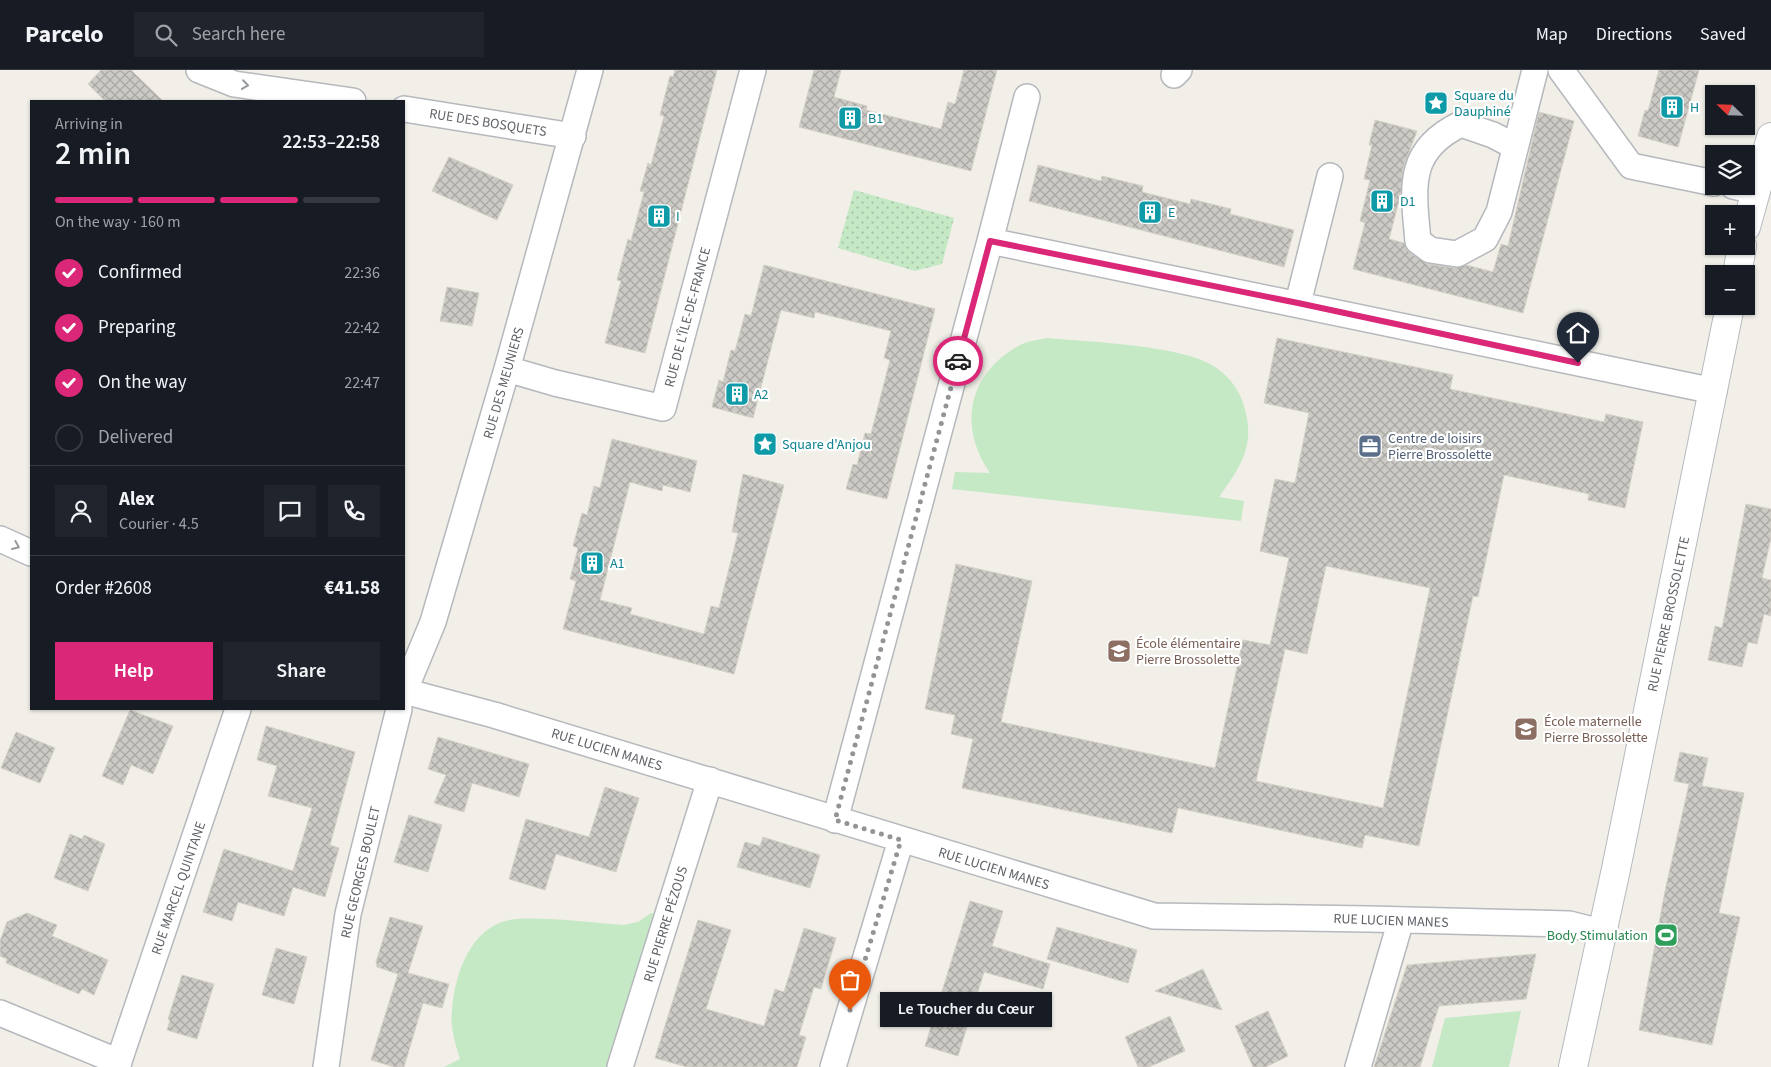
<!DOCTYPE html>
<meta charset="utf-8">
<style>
body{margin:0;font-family:"Source Sans 3",sans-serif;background:#20242c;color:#f1f3f6;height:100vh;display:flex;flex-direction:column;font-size:19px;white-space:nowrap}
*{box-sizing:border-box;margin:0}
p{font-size:16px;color:#9ea1a6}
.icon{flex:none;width:28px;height:28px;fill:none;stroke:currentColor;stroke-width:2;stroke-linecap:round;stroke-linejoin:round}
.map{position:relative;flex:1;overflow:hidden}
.drawer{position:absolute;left:30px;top:30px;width:375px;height:610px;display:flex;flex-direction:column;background:#171b24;border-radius:0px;box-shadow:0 1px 4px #0004}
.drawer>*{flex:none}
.needle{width:32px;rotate:293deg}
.tools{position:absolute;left:1705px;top:15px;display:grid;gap:10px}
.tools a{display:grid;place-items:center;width:50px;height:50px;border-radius:0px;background:#171b24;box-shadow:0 1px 4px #0004;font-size:25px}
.pin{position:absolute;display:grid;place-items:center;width:42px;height:42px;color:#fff;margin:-51px -21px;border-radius:50% 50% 50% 0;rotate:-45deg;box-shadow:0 0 5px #0007}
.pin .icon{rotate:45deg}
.courier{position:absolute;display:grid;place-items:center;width:50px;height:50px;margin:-25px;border:4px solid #db2777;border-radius:50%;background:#fff;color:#222;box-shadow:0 1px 6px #0007}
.bubble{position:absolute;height:35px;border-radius:0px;background:#171b24;box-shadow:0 1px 4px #0004;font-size:16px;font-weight:600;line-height:35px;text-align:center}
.headline em{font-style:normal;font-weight:600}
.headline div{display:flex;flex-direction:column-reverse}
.headline{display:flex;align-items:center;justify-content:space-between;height:85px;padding:0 25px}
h1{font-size:32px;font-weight:600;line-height:38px}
.bar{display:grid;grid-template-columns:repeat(4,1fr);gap:8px 5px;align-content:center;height:60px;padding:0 25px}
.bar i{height:6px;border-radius:4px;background:#363941}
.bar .on{background:#db2777}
.bar p{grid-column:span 4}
.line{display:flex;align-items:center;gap:12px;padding:0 25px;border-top:1px solid #363941}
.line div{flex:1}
.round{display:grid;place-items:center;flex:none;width:52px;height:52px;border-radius:0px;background:#20242c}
ol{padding:0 25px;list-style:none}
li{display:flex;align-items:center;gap:15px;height:55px}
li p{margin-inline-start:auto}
li .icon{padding:5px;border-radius:50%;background:#db2777;color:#fff;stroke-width:4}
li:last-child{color:#9ea1a6}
li i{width:28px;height:28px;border:2px solid #363941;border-radius:50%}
.button{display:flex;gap:10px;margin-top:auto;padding:10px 25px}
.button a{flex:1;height:58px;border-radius:0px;background:#db2777;color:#fff;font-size:20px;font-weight:600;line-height:58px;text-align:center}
.button a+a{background:#20242c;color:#f1f3f6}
header{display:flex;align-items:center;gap:30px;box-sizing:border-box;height:70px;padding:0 25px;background:#171b24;border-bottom:1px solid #363941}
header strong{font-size:24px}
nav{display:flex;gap:28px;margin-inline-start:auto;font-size:18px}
.search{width:350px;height:45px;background:#20242c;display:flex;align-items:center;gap:12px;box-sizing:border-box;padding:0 18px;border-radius:0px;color:#9ea1a6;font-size:19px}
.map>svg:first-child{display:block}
.green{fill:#c5e8c5}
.park{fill:url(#park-dots)}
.building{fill:url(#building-cross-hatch);stroke:#d6d1c6;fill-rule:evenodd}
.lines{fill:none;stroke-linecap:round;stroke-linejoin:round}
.street-casing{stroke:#b5b8bc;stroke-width:28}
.secondary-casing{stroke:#b6babf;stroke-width:30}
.street{stroke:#fff;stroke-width:25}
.secondary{stroke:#fff;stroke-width:28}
.oneway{stroke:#979a9d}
.done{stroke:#929495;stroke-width:5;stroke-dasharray:0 9}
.route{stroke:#db2777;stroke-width:6}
.labels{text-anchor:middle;stroke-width:4.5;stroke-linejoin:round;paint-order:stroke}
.culture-label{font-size:14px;fill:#0d838f;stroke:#fff;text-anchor:start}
.street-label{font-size:14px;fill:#5f6368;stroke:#fff}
.service-label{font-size:14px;fill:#4e5e75;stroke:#fff;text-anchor:start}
.education-label{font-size:14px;fill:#785e54;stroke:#fff;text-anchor:start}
.leisure-label{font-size:14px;fill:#27864d;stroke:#fff;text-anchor:end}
</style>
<header>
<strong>Parcelo</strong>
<div class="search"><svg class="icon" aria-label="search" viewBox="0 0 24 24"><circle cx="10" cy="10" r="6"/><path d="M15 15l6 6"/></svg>Search here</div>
<nav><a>Map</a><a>Directions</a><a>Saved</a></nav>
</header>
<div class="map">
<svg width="1771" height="997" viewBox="0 0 1771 997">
<defs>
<pattern id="park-dots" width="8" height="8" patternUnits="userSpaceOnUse" patternTransform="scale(1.25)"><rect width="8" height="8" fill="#c5e8c5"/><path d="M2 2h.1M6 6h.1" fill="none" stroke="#a3c0a4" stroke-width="1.8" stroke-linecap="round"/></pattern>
<pattern id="building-cross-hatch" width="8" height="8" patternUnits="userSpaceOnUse" patternTransform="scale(1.25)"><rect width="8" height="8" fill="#cccac5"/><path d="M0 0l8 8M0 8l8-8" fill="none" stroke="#a9a8a4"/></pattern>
</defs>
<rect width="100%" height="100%" fill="#f1efe8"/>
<path class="green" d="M 1047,268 C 1088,272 1183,275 1215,297 C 1229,306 1240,321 1244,336 C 1256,375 1241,396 1219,427 L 1244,431 L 1241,451 L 952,419 L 955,402 L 990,403 C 957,355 969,303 1020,275 C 1028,271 1038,270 1047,268 Z
M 651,843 L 659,844 L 612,997 L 444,997 L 460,989 C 455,973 450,957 452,940 C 455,902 472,852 517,849 C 549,847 592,853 624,855 L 638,852 Z
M 1521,941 L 1509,997 L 1432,997 L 1445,948 Z"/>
<path class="park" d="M 854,120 L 954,148 L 942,194 L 915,201 L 838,178 Z"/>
<path class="building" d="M 101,0 L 131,0 L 163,31 L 105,31 L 88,14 Z
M 675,0 L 717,0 L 645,283 L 605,273 L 621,211 L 617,210 L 628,169 L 631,171 L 644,122 L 640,121 L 648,93 L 651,95 L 664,46 L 660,45 L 670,6 L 673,7 Z
M 814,0 L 841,0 L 834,27 L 867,36 L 866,40 L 941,59 L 948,32 L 955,34 L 964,0 L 997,0 L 971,101 L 799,57 Z
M 1659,0 L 1699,0 L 1678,77 L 1638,66 L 1645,40 L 1648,41 Z
M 1539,42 L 1574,51 L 1523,243 L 1353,199 L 1365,153 L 1360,151 L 1370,110 L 1364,109 L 1372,75 L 1369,75 L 1375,50 L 1417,61 L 1403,98 L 1401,123 L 1389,169 L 1404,173 L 1409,182 L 1427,194 L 1455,198 L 1466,195 L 1493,202 L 1501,174 L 1508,176 Z
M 449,87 L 513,115 L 497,150 L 432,121 Z
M 1038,95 L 1101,111 L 1102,106 L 1143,116 L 1142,122 L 1190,134 L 1191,129 L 1231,139 L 1230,144 L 1294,160 L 1284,197 L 1029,131 Z
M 764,195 L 935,239 L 887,429 L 846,419 L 853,394 L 857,395 L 865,363 L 871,364 L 890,290 L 884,288 L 891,261 L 815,242 L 814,248 L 781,240 L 753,348 L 712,337 L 719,310 L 723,312 L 731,280 L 735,281 L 745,244 L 751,246 Z
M 447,217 L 479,223 L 472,256 L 440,251 Z
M 1277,268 L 1453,305 L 1450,319 L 1604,352 L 1606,344 L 1643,352 L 1625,438 L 1588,430 L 1589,424 L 1504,405 L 1478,527 L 1473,526 L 1419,776 L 1365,765 L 1362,778 L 1178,738 L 1172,763 L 962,718 L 973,669 L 951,664 L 955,645 L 925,639 L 956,494 L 1032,511 L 1001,652 L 1215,698 L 1243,570 L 1270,575 L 1289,488 L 1260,481 L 1275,409 L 1295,413 L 1309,343 L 1264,333 ZM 1326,496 L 1430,518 L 1383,738 L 1256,711 L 1285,579 L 1307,584 Z
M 612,369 L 697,391 L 690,422 L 663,415 L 662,421 L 630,412 L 600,530 L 632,538 L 630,544 L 704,564 L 711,536 L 719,538 L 738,463 L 732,462 L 743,404 L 784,415 L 734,604 L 563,559 L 576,511 L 570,509 L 578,478 L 573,476 L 582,443 L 587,445 L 594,416 L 600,418 Z
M 1746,434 L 1771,439 L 1771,468 L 1762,508 L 1771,510 L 1771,546 L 1764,544 L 1757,574 L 1748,572 L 1742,597 L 1708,590 L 1715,556 L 1722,558 Z
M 130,640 L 173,656 L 153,704 L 131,695 L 123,715 L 102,706 Z
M 266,656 L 355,682 L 330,775 L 339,778 L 325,827 L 293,817 L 284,846 L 238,832 L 232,851 L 203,842 L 224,779 L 293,801 L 312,738 L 268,726 L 277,696 L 257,690 Z
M 16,662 L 55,678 L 40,713 L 1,698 Z
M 438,667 L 529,694 L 519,727 L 472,713 L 464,742 L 434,733 L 446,705 L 428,699 Z
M 1680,682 L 1708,688 L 1702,716 L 1744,723 L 1719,843 L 1740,847 L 1712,975 L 1639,960 L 1665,821 L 1689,714 L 1674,711 Z
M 605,717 L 639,728 L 616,802 L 556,784 L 545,820 L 509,809 L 526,749 L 589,767 Z
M 409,745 L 442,755 L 428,802 L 394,792 Z
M 70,764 L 82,769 L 84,765 L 105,774 L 88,821 L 54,808 Z
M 763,767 L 820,785 L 810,818 L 737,797 L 745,772 L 760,776 Z
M 970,831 L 1003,841 L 992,876 L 1050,894 L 1043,919 L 984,902 L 958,986 L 925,976 Z
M 27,843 L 57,855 L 52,866 L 108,890 L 94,925 L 82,919 L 79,924 L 6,893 L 7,889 L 0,886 L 0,871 L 7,852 Z
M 390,847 L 423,856 L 408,903 L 449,914 L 442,938 L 423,933 L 404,997 L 394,997 L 371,990 L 398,904 L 377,897 L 376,892 Z
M 698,850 L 731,860 L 706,939 L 764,956 L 775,919 L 784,922 L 804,858 L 836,868 L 821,919 L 814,917 L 799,965 L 806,967 L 797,997 L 687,997 L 655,988 Z
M 1057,857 L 1137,880 L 1128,913 L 1047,889 Z
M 276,878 L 307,887 L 294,934 L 262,925 Z
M 1536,884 L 1526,929 L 1439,936 L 1420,997 L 1374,997 L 1407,895 Z
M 1203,899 L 1222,940 L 1155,921 Z
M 182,905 L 214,914 L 197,969 L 167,960 L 170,950 L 168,949 Z
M 1268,941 L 1288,986 L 1266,997 L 1253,997 L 1235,956 Z
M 1170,946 L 1185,981 L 1149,997 L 1138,997 L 1125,967 Z"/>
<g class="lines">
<g class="street-casing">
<path id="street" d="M 199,0 L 234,14 L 353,31
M 1561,0 L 1631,96 L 1714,113
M 1174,5 L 1179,0
M 404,39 L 573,66
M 1514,76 L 1493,65 L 1461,54 C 1406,80 1413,118 1418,171 L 1430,180 L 1457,184 L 1485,169 L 1499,142 L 1535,0
M 1733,116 L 1756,121
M 990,171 L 1027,27
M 1298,233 L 1330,106
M 507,299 L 555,313 L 663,338 L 753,0
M 0,469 L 31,483
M 404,621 L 494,645 L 1154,846 L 1369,849 L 1569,854 L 1601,862
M 404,622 L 433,552 L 507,299 L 590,0
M 835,750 L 990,171 L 1714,321
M 0,943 L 119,992
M 117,997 L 238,639
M 326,997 L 348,844 L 399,639
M 620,997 L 710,710
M 833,997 L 901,770
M 1358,997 L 1401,850"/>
</g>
<g class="secondary-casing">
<path id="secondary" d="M 1746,157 L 1771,67
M 1737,204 L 1742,176
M 1573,997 L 1616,799 L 1730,236"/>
</g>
<use href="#street" class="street"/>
<use href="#secondary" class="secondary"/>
</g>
<defs><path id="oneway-chevron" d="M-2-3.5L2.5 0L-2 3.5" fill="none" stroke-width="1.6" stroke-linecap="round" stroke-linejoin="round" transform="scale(1.25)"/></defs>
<g class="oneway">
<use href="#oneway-chevron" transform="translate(245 15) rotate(8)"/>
<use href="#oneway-chevron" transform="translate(16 476) rotate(23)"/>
</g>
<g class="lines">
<path class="done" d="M 850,940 L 901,770 L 835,750 L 958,291"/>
<path class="route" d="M 958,291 L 990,171 L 1298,233 L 1578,293"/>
</g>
<defs>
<g id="sight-square" transform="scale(1.25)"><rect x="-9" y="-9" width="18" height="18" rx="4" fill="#0f9aa8" stroke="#fff"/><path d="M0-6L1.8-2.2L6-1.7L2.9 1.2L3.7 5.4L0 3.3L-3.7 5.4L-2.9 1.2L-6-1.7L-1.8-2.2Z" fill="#fff"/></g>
<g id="building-square" transform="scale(1.25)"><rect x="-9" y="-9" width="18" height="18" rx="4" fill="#0f9aa8" stroke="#fff"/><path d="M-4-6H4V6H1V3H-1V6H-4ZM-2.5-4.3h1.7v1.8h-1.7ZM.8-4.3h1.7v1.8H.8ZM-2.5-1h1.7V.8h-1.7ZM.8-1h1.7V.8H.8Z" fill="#fff"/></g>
<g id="office-square" transform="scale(1.25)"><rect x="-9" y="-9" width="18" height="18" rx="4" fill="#5c6f8a" stroke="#fff"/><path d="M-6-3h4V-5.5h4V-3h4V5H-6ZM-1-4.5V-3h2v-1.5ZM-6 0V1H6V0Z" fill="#fff"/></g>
<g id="school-square" transform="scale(1.25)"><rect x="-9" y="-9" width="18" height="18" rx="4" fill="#8d6e63" stroke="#fff"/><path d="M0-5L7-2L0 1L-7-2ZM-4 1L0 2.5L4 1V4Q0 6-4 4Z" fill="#fff"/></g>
<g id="stadium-square" transform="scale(1.25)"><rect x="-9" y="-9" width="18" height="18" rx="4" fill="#2e9e5b" stroke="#fff"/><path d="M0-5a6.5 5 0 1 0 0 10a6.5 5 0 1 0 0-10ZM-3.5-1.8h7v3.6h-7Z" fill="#fff"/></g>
</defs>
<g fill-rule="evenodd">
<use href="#sight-square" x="1436" y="33"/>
<use href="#building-square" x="1672" y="37"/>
<use href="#building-square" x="850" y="48"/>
<use href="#building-square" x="1382" y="131"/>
<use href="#building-square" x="1150" y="142"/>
<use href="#building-square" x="659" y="146"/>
<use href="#building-square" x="737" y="324"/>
<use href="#sight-square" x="765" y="374"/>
<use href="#office-square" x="1370" y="376"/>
<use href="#building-square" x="592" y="493"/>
<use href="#school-square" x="1119" y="581"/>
<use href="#school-square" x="1526" y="659"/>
<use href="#stadium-square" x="1666" y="865"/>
</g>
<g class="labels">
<g class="culture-label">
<text x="1454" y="30">Square du<tspan x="1454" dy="16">Dauphiné</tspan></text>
<text x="1690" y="42">H</text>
<text x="868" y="53">B1</text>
<text x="1400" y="136">D1</text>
<text x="1168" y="147">E</text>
<text x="676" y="151">I</text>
<text x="754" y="329">A2</text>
<text x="782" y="379">Square d'Anjou</text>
<text x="610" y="498">A1</text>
</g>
<g class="street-label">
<text transform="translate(488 52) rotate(9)" y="5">RUE DES BOSQUETS</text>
<text transform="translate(687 247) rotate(-75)" y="5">RUE DE L'ÎLE-DE-FRANCE</text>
<text transform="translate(503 313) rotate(-74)" y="5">RUE DES MEUNIERS</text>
<text transform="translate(1668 544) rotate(-78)" y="5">RUE PIERRE BROSSOLETTE</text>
<text transform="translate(607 679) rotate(17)" y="5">RUE LUCIEN MANES</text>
<text transform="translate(994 798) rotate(17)" y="5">RUE LUCIEN MANES</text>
<text transform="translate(360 802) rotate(-77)" y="5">RUE GEORGES BOULET</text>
<text transform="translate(178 818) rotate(-71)" y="5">RUE MARCEL QUINTANE</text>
<text transform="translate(1391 850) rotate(2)" y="5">RUE LUCIEN MANES</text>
<text transform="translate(665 854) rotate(-73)" y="5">RUE PIERRE PÉZOUS</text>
</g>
<g class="service-label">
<text x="1388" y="373">Centre de loisirs<tspan x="1388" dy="16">Pierre Brossolette</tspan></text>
</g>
<g class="education-label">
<text x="1136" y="578">École élémentaire<tspan x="1136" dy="16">Pierre Brossolette</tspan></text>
<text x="1544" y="656">École maternelle<tspan x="1544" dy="16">Pierre Brossolette</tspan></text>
</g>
<g class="leisure-label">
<text x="1648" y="870">Body Stimulation</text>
</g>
</g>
</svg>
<div class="tools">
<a><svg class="needle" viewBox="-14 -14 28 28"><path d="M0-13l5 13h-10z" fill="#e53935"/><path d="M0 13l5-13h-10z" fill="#9ea1a6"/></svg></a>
<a><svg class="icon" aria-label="layers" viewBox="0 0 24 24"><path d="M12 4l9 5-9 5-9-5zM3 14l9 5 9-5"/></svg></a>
<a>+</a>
<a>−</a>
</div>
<div class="pin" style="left:850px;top:940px;background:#ea580c"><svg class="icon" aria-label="bag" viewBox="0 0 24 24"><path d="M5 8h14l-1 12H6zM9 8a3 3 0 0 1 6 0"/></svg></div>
<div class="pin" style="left:1578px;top:293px;background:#1f2937"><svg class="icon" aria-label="home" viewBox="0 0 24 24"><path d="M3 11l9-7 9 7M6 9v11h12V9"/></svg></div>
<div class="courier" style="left:958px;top:291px"><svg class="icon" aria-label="car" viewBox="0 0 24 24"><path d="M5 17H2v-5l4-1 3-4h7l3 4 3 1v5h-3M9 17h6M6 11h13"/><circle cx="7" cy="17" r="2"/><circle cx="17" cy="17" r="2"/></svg></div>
<div class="bubble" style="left:880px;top:922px;width:172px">Le Toucher du Cœur</div>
<section class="drawer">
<div class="headline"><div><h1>2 min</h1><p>Arriving in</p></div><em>22:53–22:58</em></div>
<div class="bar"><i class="on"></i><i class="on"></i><i class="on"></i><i></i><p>On the way · 160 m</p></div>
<ol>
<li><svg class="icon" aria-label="check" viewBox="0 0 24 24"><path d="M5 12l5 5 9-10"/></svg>Confirmed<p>22:36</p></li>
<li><svg class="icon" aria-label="check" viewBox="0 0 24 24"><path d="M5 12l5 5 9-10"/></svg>Preparing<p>22:42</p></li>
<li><svg class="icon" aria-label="check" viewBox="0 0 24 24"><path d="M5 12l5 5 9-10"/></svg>On the way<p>22:47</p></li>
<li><i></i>Delivered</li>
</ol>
<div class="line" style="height:90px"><a class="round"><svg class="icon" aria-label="person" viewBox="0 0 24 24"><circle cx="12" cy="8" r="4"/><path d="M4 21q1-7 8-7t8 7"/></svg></a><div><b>Alex</b><p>Courier · 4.5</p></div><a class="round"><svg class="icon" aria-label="chat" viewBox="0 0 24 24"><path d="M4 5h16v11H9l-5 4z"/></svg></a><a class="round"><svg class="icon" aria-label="phone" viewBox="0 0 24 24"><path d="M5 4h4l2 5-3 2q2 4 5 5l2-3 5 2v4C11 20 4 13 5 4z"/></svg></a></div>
<div class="line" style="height:65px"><div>Order #2608</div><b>€41.58</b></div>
<div class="button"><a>Help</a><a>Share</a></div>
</section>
</div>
